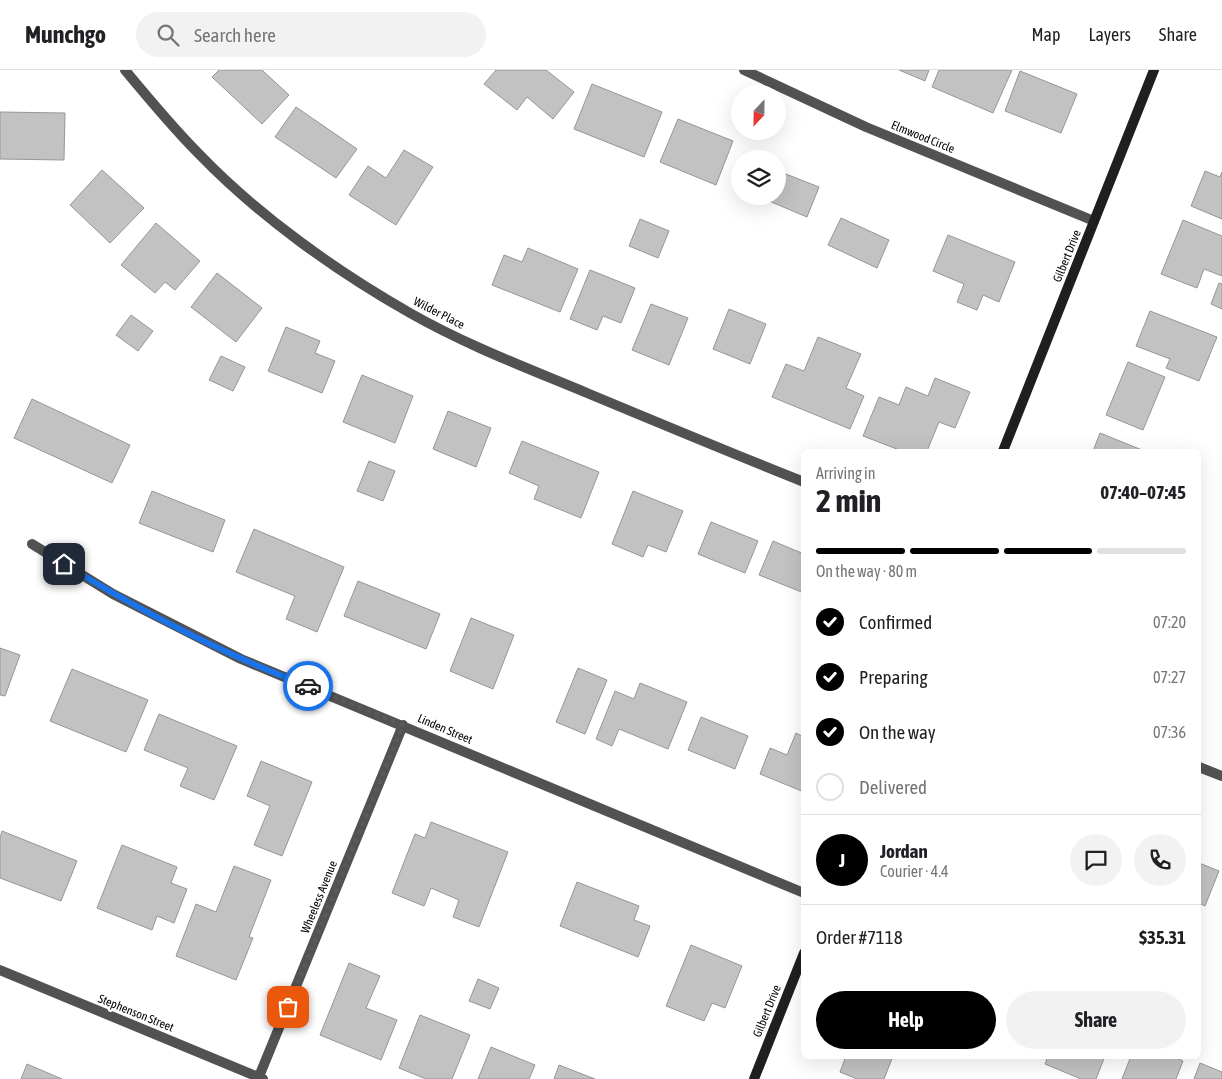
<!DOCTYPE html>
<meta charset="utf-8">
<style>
body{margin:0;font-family:"Asap Condensed",sans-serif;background:#f2f2f2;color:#202124;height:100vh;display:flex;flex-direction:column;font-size:19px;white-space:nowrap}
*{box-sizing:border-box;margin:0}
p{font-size:16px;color:#757577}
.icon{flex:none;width:28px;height:28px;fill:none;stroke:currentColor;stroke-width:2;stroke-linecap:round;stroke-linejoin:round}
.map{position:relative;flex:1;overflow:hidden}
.side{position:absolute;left:801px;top:379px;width:400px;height:610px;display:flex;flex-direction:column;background:#fff;border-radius:8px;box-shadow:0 5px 20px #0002}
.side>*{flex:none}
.needle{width:32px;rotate:202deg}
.tools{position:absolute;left:731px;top:15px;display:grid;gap:10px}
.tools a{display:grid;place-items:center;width:55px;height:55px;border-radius:50%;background:#fff;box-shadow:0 5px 20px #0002;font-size:25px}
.pin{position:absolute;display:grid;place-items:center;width:42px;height:42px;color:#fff;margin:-21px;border-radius:10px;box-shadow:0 2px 8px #0006}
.courier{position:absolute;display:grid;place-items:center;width:50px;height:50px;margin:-25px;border:4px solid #1a73e8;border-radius:50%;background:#fff;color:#222;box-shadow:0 1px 6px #0007}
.head em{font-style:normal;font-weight:700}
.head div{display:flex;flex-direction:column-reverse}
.head{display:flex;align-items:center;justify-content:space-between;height:85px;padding:0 15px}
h1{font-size:32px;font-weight:700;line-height:38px}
.bar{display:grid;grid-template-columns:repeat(4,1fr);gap:8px 5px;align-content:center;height:60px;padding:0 15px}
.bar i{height:6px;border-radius:4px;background:#e0e0e0}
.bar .current{background:#000}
.bar p{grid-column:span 4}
.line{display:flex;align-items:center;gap:12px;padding:0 15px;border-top:1px solid #e0e0e0}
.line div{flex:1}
.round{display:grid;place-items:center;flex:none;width:52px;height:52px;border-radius:26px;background:#f2f2f2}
ol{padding:0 15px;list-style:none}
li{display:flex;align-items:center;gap:15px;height:55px}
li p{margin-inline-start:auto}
li .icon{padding:5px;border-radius:50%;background:#000;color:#fff;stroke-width:4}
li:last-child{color:#757577}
li i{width:28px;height:28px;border:2px solid #e0e0e0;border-radius:50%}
.cta{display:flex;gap:10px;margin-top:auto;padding:10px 15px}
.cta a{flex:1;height:58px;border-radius:30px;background:#000;color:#fff;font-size:20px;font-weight:700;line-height:58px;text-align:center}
.cta a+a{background:#f2f2f2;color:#202124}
header{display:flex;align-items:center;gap:30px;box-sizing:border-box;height:70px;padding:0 25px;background:#fff;border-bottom:1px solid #e0e0e0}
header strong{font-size:24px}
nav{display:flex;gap:28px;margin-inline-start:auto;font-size:18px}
.search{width:350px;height:45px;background:#f2f2f2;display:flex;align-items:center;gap:12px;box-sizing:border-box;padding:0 18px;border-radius:28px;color:#757577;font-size:19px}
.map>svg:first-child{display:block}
.building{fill:#c2c2c2;stroke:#969696}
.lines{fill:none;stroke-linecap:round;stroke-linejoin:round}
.street{stroke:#525252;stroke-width:10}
.secondary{stroke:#1f1f1f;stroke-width:10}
.done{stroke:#595959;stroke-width:5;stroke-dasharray:0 9}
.route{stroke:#1a73e8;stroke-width:6}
.labels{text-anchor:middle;stroke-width:4.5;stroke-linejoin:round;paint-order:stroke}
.street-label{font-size:12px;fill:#000;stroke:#fff}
</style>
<header>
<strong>Munchgo</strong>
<div class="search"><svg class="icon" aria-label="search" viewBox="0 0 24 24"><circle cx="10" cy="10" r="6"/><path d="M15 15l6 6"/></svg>Search here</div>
<nav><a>Map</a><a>Layers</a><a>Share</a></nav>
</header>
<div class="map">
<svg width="1222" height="1009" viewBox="0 0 1222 1009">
<rect width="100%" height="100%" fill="#fff"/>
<path class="building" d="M 219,0 L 262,0 L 289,25 L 262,54 L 212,7 Z
M 496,0 L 546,0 L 574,22 L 553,49 L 527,27 L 517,40 L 484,14 Z
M 899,0 L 929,0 L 925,11 Z
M 939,0 L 1012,0 L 993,43 L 932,17 Z
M 1020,1 L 1077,24 L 1061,63 L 1005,41 Z
M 592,14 L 662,42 L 644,87 L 574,59 Z
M 296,37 L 357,79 L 336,108 L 275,67 Z
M 0,42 L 65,43 L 64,90 L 0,89 Z
M 678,49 L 733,71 L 716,115 L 660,92 Z
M 404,80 L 433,97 L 396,155 L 349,125 L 368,96 L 386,108 Z
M 102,100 L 144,138 L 110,173 L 70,135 Z
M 778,101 L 819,117 L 807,147 L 757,126 L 778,126 Z
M 1205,101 L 1220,107 L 1222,102 L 1222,149 L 1191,136 Z
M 841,148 L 889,170 L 877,198 L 828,175 Z
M 640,149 L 669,161 L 658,188 L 629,176 Z
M 1183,150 L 1222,166 L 1222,206 L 1204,199 L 1197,218 L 1161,204 Z
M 156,153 L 200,191 L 175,220 L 165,212 L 155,223 L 121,195 Z
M 948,165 L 1015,192 L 999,232 L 983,225 L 977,240 L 957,232 L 964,214 L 933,201 Z
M 528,178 L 578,199 L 560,242 L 492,215 L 504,185 L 522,192 Z
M 590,200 L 635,218 L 621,253 L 603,246 L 597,260 L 570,249 Z
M 217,203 L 262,238 L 236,272 L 191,237 Z
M 1219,213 L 1222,214 L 1222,239 L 1211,234 Z
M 651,234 L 688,248 L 669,295 L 632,280 Z
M 729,239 L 766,254 L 750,294 L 713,279 Z
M 1150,241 L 1217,267 L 1199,311 L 1166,298 L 1170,289 L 1136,276 Z
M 131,245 L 153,261 L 138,281 L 116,265 Z
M 286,257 L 320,271 L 315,283 L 335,291 L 322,323 L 268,301 Z
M 818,267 L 861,284 L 846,318 L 864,326 L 850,359 L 772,327 L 786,294 L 804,301 Z
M 221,286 L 245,297 L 233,321 L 209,310 Z
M 1128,292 L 1165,307 L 1143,360 L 1106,345 Z
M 362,305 L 413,326 L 395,373 L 343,352 Z
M 935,308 L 970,322 L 955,358 L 939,352 L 927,381 L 902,381 L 863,366 L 879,327 L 899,335 L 906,317 L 928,326 Z
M 32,329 L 130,375 L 112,413 L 14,368 Z
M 448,341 L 491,358 L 476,397 L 433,379 Z
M 1100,363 L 1142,380 L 1142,381 L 1093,381 Z
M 522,371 L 599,402 L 581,448 L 534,429 L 539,416 L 509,403 Z
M 369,391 L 395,401 L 383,431 L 357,421 Z
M 152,421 L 225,450 L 213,482 L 139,453 Z
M 633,421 L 683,441 L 666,482 L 648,475 L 643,487 L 612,474 Z
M 711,452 L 758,471 L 745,503 L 698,484 Z
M 254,459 L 344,497 L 317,562 L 286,549 L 295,526 L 236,502 Z
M 773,471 L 804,484 L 804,523 L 759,505 Z
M 358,511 L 440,544 L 426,579 L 344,546 Z
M 471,548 L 514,565 L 493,619 L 450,601 Z
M 0,578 L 20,585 L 5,626 L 0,625 Z
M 578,598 L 607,610 L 585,664 L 556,652 Z
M 72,599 L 148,630 L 126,682 L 50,651 Z
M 640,613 L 687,632 L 668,679 L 619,659 L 612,676 L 596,669 L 615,621 L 634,629 Z
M 159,644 L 237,676 L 214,730 L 180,716 L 188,698 L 144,680 Z
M 701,647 L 748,666 L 735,699 L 688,680 Z
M 796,663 L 804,667 L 804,722 L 760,704 L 770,678 L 787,685 Z
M 261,691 L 312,712 L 282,786 L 254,775 L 270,736 L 247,726 Z
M 431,752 L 508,782 L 479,857 L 453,847 L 459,830 L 431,818 L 424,836 L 392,823 L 415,764 L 425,768 Z
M 2,761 L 77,791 L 61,831 L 0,808 L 0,768 Z
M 122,775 L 177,797 L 171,813 L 187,819 L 174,853 L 157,846 L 152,860 L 97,838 Z
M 1199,793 L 1219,801 L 1205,836 L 1199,833 Z
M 234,796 L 271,810 L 249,867 L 253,868 L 236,910 L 176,886 L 196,834 L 216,842 Z
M 577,812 L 639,836 L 634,850 L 650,856 L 638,887 L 560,856 Z
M 691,875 L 742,896 L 725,938 L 712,933 L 704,951 L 666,936 Z
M 349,893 L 380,906 L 366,938 L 397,950 L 381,990 L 320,965 Z
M 478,909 L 499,918 L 490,939 L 469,931 Z
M 420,945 L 470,965 L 452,1009 L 426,1009 L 399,998 Z
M 491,977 L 535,995 L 529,1009 L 478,1009 Z
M 846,986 L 893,986 L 884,1009 L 857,1009 L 840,1002 Z
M 1048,986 L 1105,986 L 1096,1009 L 1081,1009 L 1045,994 Z
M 1131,986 L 1172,986 L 1183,991 L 1176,1009 L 1122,1009 Z
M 1200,993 L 1222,1002 L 1222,1009 L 1194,1009 Z
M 27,994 L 62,1009 L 21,1009 Z
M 559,995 L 595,1009 L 554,1009 Z"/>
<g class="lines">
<path class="street" d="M 125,0 C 149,29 173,58 200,85 C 259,146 336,201 410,243 C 466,275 527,298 587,323 C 659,353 731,383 804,412
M 744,0 L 866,57 L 1094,151
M 32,474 L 113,524 L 241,589 L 804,823
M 1199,697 L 1222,706
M 0,900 L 263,1009
M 258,1009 L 403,655"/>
<path class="secondary" d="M 1003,381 L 1154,0
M 754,1009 L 804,883"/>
</g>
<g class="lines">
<path class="done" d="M 288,937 L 403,655 L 308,616"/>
<path class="route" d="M 64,494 C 121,529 180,561 240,588 C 262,598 285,607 308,616"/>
</g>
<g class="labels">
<g class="street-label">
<text transform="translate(923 67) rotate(22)" y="4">Elmwood Circle</text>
<text transform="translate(1067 186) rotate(-68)" y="4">Gilbert Drive</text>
<text transform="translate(439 243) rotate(27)" y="4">Wilder Place</text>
<text transform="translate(445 659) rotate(23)" y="4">Linden Street</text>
<text transform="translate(319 827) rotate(-68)" y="4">Wheeless Avenue</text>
<text transform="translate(767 941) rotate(-68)" y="4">Gilbert Drive</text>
<text transform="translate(136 943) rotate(22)" y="4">Stephenson Street</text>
</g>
</g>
</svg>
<div class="tools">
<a><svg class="needle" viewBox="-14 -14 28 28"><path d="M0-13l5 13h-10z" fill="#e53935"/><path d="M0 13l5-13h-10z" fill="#757577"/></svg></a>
<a><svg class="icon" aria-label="layers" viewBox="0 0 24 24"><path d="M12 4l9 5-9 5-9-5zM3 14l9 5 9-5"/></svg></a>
</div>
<div class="pin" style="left:288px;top:937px;background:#ea580c"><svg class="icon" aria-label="bag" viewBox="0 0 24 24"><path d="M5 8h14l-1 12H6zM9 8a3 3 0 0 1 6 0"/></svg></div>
<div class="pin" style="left:64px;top:494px;background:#1f2937"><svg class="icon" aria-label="home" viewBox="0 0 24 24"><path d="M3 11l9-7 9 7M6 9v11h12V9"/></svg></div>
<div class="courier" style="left:308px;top:616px"><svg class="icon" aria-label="car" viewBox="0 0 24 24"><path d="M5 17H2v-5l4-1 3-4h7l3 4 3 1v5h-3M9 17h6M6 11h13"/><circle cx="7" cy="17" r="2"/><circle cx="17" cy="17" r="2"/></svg></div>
<section class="side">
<div class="head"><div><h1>2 min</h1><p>Arriving in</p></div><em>07:40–07:45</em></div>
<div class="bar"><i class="current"></i><i class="current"></i><i class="current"></i><i></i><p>On the way · 80 m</p></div>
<ol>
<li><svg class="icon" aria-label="check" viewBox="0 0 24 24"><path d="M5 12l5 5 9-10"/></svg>Confirmed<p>07:20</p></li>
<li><svg class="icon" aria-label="check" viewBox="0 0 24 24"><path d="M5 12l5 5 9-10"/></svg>Preparing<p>07:27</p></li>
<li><svg class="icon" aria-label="check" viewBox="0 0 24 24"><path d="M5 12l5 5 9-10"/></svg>On the way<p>07:36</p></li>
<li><i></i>Delivered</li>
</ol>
<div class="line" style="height:90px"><b class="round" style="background:#000;color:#fff">J</b><div><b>Jordan</b><p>Courier · 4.4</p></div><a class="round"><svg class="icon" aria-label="chat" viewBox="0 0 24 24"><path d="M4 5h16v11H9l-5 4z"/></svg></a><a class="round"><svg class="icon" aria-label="phone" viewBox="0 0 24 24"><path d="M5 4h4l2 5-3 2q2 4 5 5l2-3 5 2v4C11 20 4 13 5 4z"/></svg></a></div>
<div class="line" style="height:65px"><div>Order #7118</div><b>$35.31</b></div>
<div class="cta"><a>Help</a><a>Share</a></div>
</section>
</div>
